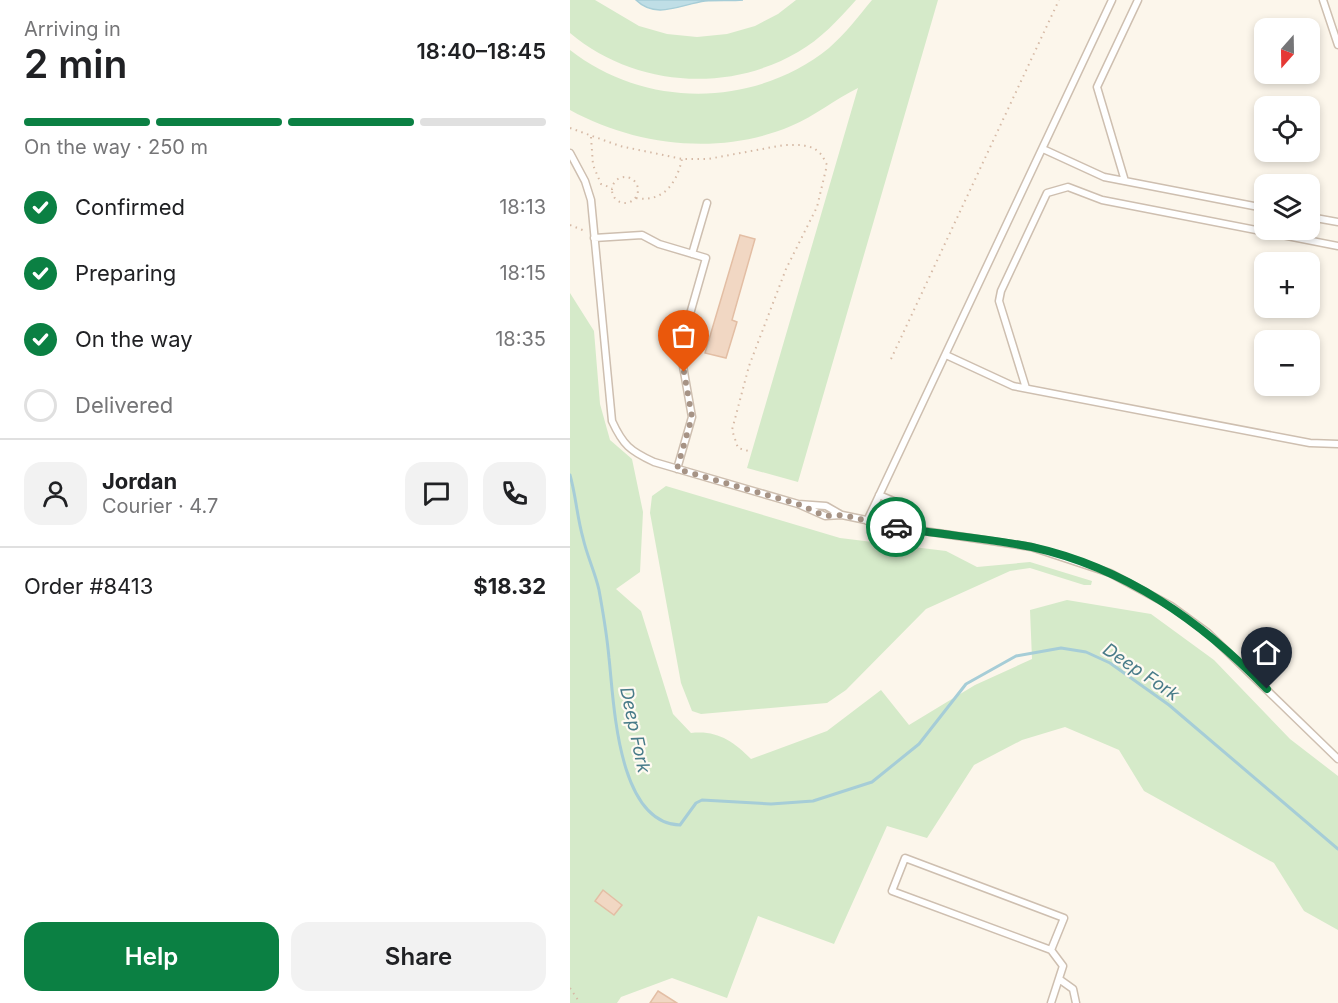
<!DOCTYPE html>
<meta charset="utf-8">
<style>
body{margin:0;font-family:Inter,sans-serif;background:#f2f2f2;color:#202124;height:100vh;display:flex;flex-direction:column;font-size:22px;white-space:nowrap}
*{box-sizing:border-box;margin:0}
p{font-size:20px;color:#757577}
.icon{flex:none;width:33px;height:33px;fill:none;stroke:currentColor;stroke-width:2;stroke-linecap:round;stroke-linejoin:round}
.map{position:relative;flex:1;overflow:hidden}
.drawer{display:flex;flex-direction:column;background:#fff;width:570px}
.drawer>*{flex:none}
.needle{width:39px;rotate:200deg}
.fabs{position:absolute;left:684px;top:18px;display:grid;gap:12px}
.fabs a{display:grid;place-items:center;width:66px;height:66px;border-radius:12px;background:#fff;box-shadow:0 3px 9px #0003;font-size:30px}
.pin{position:absolute;display:grid;place-items:center;width:51px;height:51px;color:#fff;margin:-62px -26px;border-radius:50% 50% 50% 0;rotate:-45deg;box-shadow:0 0 6px #0007}
.pin .icon{rotate:45deg}
.courier{position:absolute;display:grid;place-items:center;width:60px;height:60px;margin:-30px;border:4px solid #0b8043;border-radius:50%;background:#fff;color:#222;box-shadow:0 2px 8px #0007}
.summary em{font-style:normal;font-weight:600}
.summary div{display:flex;flex-direction:column-reverse}
.summary{display:flex;align-items:center;justify-content:space-between;height:102px;padding:0 24px}
h1{font-size:39px;font-weight:600;line-height:45px}
.bar{display:grid;grid-template-columns:repeat(4,1fr);gap:9px 6px;align-content:center;height:72px;padding:0 24px}
.bar i{height:8px;border-radius:4px;background:#e0e0e0}
.bar .active{background:#0b8043}
.bar p{grid-column:span 4}
.line{display:flex;align-items:center;gap:15px;padding:0 24px;border-top:2px solid #e0e0e0}
.line div{flex:1}
.round{display:grid;place-items:center;flex:none;width:63px;height:63px;border-radius:18px;background:#f2f2f2}
ol{padding:0 24px;list-style:none}
li{display:flex;align-items:center;gap:18px;height:66px}
li p{margin-inline-start:auto}
li .icon{padding:6px;border-radius:50%;background:#0b8043;color:#fff;stroke-width:4}
li:last-child{color:#757577}
li i{width:33px;height:33px;border:3px solid #e0e0e0;border-radius:50%}
.primary-button{display:flex;gap:12px;margin-top:auto;padding:12px 24px}
.primary-button a{flex:1;height:69px;border-radius:18px;background:#0b8043;color:#fff;font-size:24px;font-weight:600;line-height:69px;text-align:center}
.primary-button a+a{background:#f2f2f2;color:#202124}
main{display:flex;flex:1;min-height:0}
.map>svg:first-child{display:block}
.green{fill:#d5eac9}
.water{fill:#bfdee6;stroke:#a6cdd7;stroke-width:1.5}
.lines{fill:none;stroke-linecap:round;stroke-linejoin:round}
.stream{stroke:#a6cdd7;stroke-width:3}
.building{fill:#f1d7c3;stroke:#e3bea4;stroke-width:1.5}
.service-casing{stroke:#cebfb0;stroke-width:9}
.path{stroke:#d6baa6;stroke-width:2;stroke-dasharray:1.5 4.5;stroke-linecap:butt}
.service{stroke:#fff;stroke-width:6}
.done{stroke:#a69385;stroke-width:6;stroke-dasharray:0 10.8}
.route{stroke:#0b8043;stroke-width:8}
.labels{text-anchor:middle;stroke-width:4.5;stroke-linejoin:round;paint-order:stroke}
.water-label{font-size:18px;font-style:italic;fill:#487b89;stroke:#fefaf1}
</style>
<main>
<section class="drawer">
<div class="summary"><div><h1>2 min</h1><p>Arriving in</p></div><em>18:40–18:45</em></div>
<div class="bar"><i class="active"></i><i class="active"></i><i class="active"></i><i></i><p>On the way · 250 m</p></div>
<ol>
<li><svg class="icon" aria-label="check" viewBox="0 0 24 24"><path d="M5 12l5 5 9-10"/></svg>Confirmed<p>18:13</p></li>
<li><svg class="icon" aria-label="check" viewBox="0 0 24 24"><path d="M5 12l5 5 9-10"/></svg>Preparing<p>18:15</p></li>
<li><svg class="icon" aria-label="check" viewBox="0 0 24 24"><path d="M5 12l5 5 9-10"/></svg>On the way<p>18:35</p></li>
<li><i></i>Delivered</li>
</ol>
<div class="line" style="height:108px"><a class="round"><svg class="icon" aria-label="person" viewBox="0 0 24 24"><circle cx="12" cy="8" r="4"/><path d="M4 21q1-7 8-7t8 7"/></svg></a><div><b>Jordan</b><p>Courier · 4.7</p></div><a class="round"><svg class="icon" aria-label="chat" viewBox="0 0 24 24"><path d="M4 5h16v11H9l-5 4z"/></svg></a><a class="round"><svg class="icon" aria-label="phone" viewBox="0 0 24 24"><path d="M5 4h4l2 5-3 2q2 4 5 5l2-3 5 2v4C11 20 4 13 5 4z"/></svg></a></div>
<div class="line" style="height:78px"><div>Order #8413</div><b>$18.32</b></div>
<div class="primary-button"><a>Help</a><a>Share</a></div>
</section>
<div class="map">
<svg width="768" height="1003" viewBox="0 0 768 1003">
<rect width="100%" height="100%" fill="#fcf6eb"/>
<path class="green" d="M 0,0 L 25,0 L 69,26 L 97,34 L 127,37 L 157,34 L 185,26 L 208,14 L 226,0 L 286,0 C 268,20 251,39 228,52 C 156,94 63,86 0,33 Z
M 302,0 L 368,0 L 228,482 L 177,468 L 288,88 C 265,99 245,116 221,126 C 151,156 65,146 0,110 L 0,50 C 75,109 185,108 259,48 C 275,34 288,17 302,0 Z
M 0,293 L 24,331 L 30,404 L 40,440 L 62,459 L 73,512 L 70,572 L 46,589 L 71,611 L 103,714 L 121,733 C 147,730 163,741 181,759 L 257,731 L 311,690 L 339,725 L 405,685 L 462,659 L 460,610 L 497,600 L 581,614 L 644,660 L 720,739 L 768,776 L 768,930 L 734,911 L 704,863 L 574,791 L 549,750 L 495,727 L 452,740 L 404,765 L 357,838 L 317,826 L 264,944 L 188,916 L 157,998 L 102,978 L 51,997 L 47,1003 L 0,1003 Z
M 96,486 L 270,538 L 376,551 L 407,567 L 460,562 L 522,581 L 521,585 L 514,585 L 460,568 L 440,571 L 356,609 L 276,690 L 257,703 L 131,714 L 122,711 L 111,683 L 80,513 L 82,496 Z"/>
<path class="water" d="M 66,0 L 173,0 C 161,1 147,0 135,1 C 112,4 86,20 66,0 Z"/>
<g class="lines">
<path class="stream" d="M 0,475 C 6,496 7,517 13,538 C 17,556 25,572 29,590 C 33,612 37,636 39,658 C 44,702 47,823 110,825 L 126,803 L 132,800 L 201,804 L 243,801 L 302,782 L 349,744 L 396,684 L 446,656 L 491,648 L 516,652 L 540,663 L 599,705 L 768,849"/>
</g>
<path class="building" d="M 170,235 L 185,239 L 162,320 L 167,322 L 156,358 L 135,353 Z
M 33,890 L 52,905 L 44,915 L 25,901 Z
M 88,991 L 107,1003 L 80,1003 Z"/>
<g class="lines">
<g class="service-casing">
<path id="service" d="M 753,0 L 768,45
M 473,149 L 534,177 L 694,208
M 0,153 L 15,181 L 21,200 L 42,421 C 53,445 60,451 84,462 L 228,504 L 255,516 L 272,515 L 334,528 L 461,547 L 540,573 L 601,606 L 638,633 L 768,759
M 555,181 L 527,87 L 568,0
M 740,217 L 768,222
M 24,238 L 72,235 L 89,244 L 136,258 L 110,349 L 122,417 L 107,469
M 122,254 L 137,203
M 376,355 L 443,386 L 740,443 L 768,444
M 456,388 L 429,301 L 431,291 L 477,193 L 498,187 L 532,200 L 768,246
M 309,495 L 333,505
M 228,504 L 256,506 L 270,514
M 297,521 L 542,0
M 481,950 L 494,918 L 335,858 L 322,891 L 481,950 L 493,966 L 481,1003
M 489,979 L 503,989 L 506,1003"/>
</g>
<path class="path" d="M 0,128 L 50,146 L 112,159 L 138,159 L 214,145 L 232,145 L 244,148 L 252,155 L 257,165 L 247,207 L 216,269 L 179,366 L 162,430 L 168,448 L 182,452
M 21,137 L 23,165 L 31,184 L 42,188
M42 190a13 13 0 1 1 26 0a13 13 0 1 1-26 0Z
M 66,198 C 94,203 107,182 112,159
M 0,225 L 15,231
M 321,359 L 489,0
M 0,988 L 10,1003"/>
<use href="#service" class="service"/>
</g>
<g class="lines">
<path class="done" d="M 114,372 L 122,417 L 107,469 L 228,504 L 255,516 L 272,515 L 326,527"/>
<path class="route" d="M 326,527 C 371,535 417,538 462,547 C 556,568 631,621 697,689"/>
</g>
<g class="labels">
<g class="water-label">
<text transform="translate(571 672) rotate(34)" y="6">Deep Fork</text>
<text transform="translate(65 730) rotate(78)" y="6">Deep Fork</text>
</g>
</g>
</svg>
<div class="fabs">
<a><svg class="needle" viewBox="-14 -14 28 28"><path d="M0-13l5 13h-10z" fill="#e53935"/><path d="M0 13l5-13h-10z" fill="#757577"/></svg></a>
<a><svg class="icon" aria-label="locate" viewBox="0 0 24 24"><circle cx="12" cy="12" r="6"/><path d="M12 2v4M12 18v4M2 12h4M18 12h4"/></svg></a>
<a><svg class="icon" aria-label="layers" viewBox="0 0 24 24"><path d="M12 4l9 5-9 5-9-5zM3 14l9 5 9-5"/></svg></a>
<a>+</a>
<a>−</a>
</div>
<div class="pin" style="left:114px;top:372px;background:#ea580c"><svg class="icon" aria-label="bag" viewBox="0 0 24 24"><path d="M5 8h14l-1 12H6zM9 8a3 3 0 0 1 6 0"/></svg></div>
<div class="pin" style="left:697px;top:689px;background:#1f2937"><svg class="icon" aria-label="home" viewBox="0 0 24 24"><path d="M3 11l9-7 9 7M6 9v11h12V9"/></svg></div>
<div class="courier" style="left:326px;top:527px"><svg class="icon" aria-label="car" viewBox="0 0 24 24"><path d="M5 17H2v-5l4-1 3-4h7l3 4 3 1v5h-3M9 17h6M6 11h13"/><circle cx="7" cy="17" r="2"/><circle cx="17" cy="17" r="2"/></svg></div>
</div>
</main>
